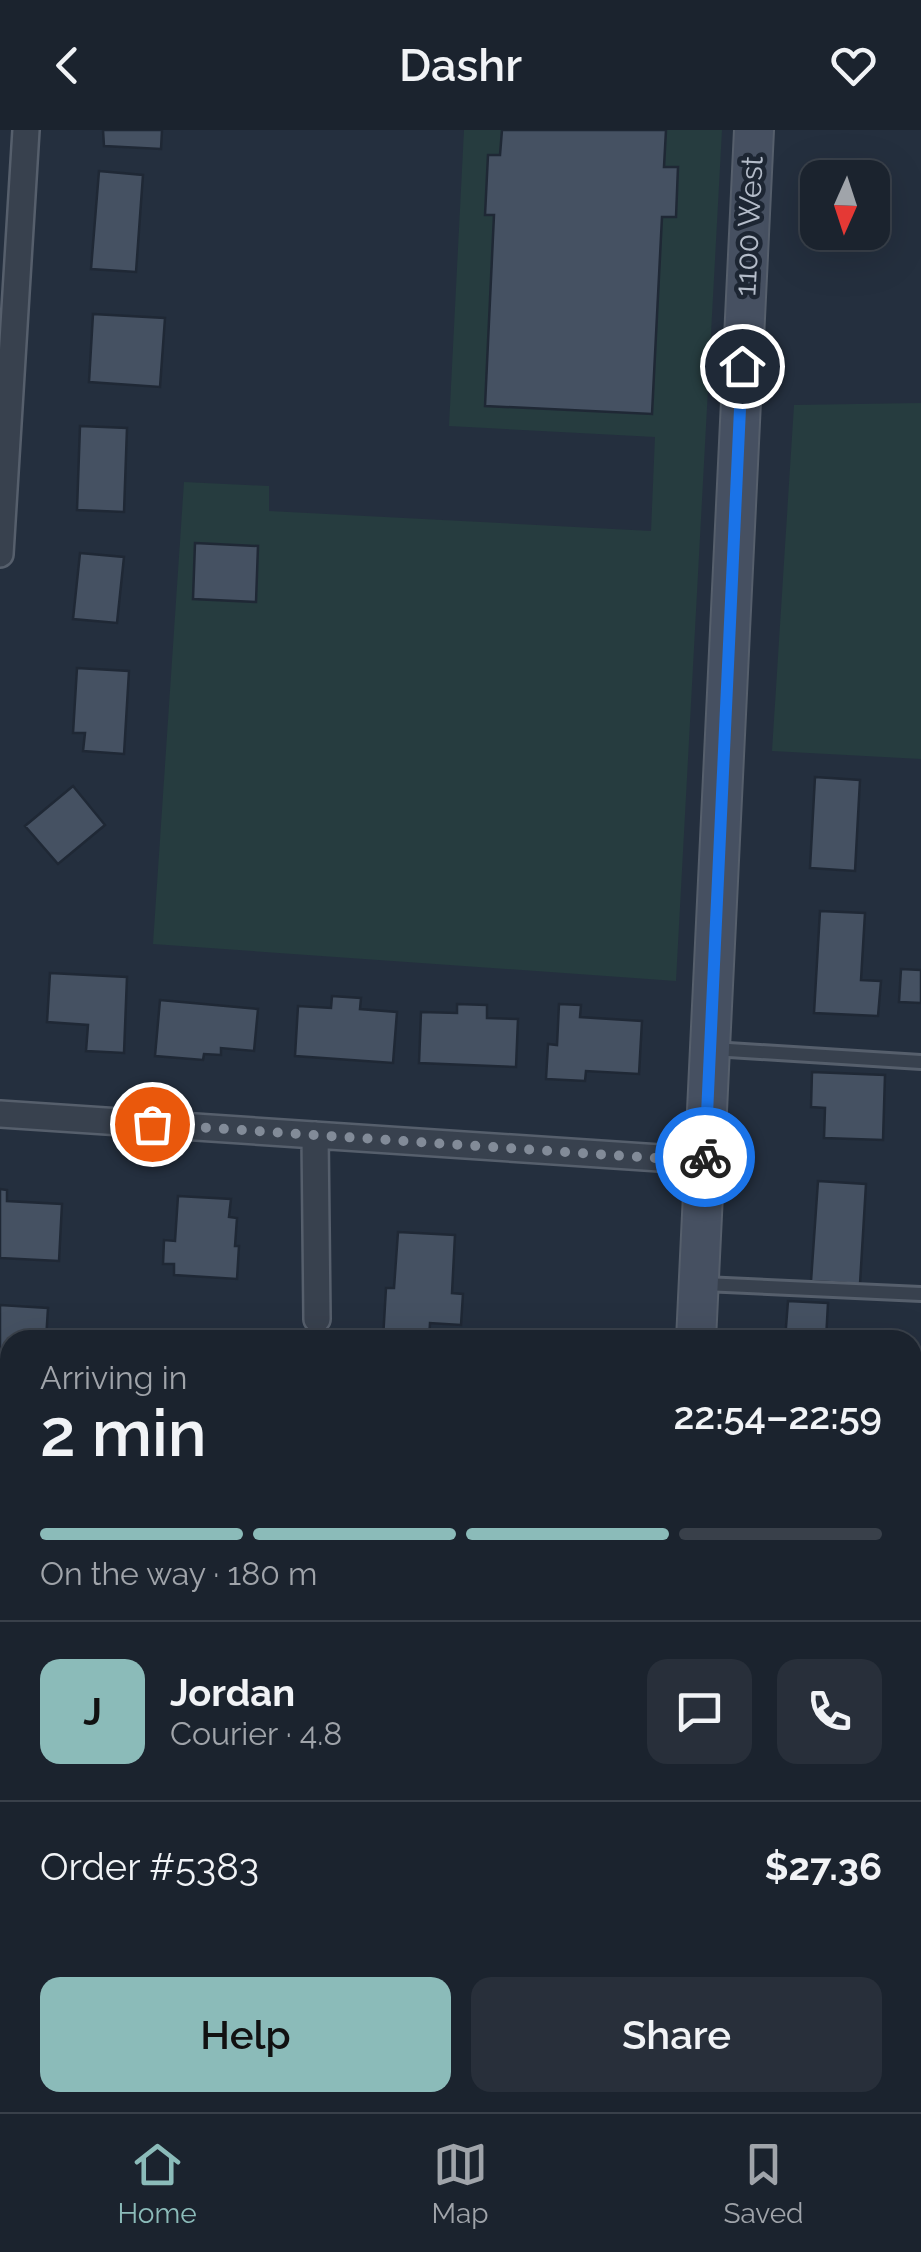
<!DOCTYPE html>
<meta charset="utf-8">
<style>
body{margin:0;font-family:Raleway,sans-serif;background:#282f3a;color:#f1f3f6;height:100vh;display:flex;flex-direction:column;font-size:38px;white-space:nowrap}
*{box-sizing:border-box;margin:0}
p{font-size:32px;color:#a0a4aa}
.icon{flex:none;width:55px;height:55px;fill:none;stroke:currentColor;stroke-width:2;stroke-linecap:round;stroke-linejoin:round}
.map{position:relative;flex:1;overflow:hidden}
.side{position:absolute;left:0px;top:1200px;width:922px;height:782px;display:flex;flex-direction:column;background:#1b232e;border-radius:30px 30px 0 0;box-shadow:0 10px 40px #0002,0 0 0 2px #39404a}
.side>*{flex:none}
.needle{width:65px;rotate:183deg}
.fabs{position:absolute;left:800px;top:30px;display:grid;gap:20px}
.fabs a{display:grid;place-items:center;width:90px;height:90px;border-radius:20px;background:#1b232e;box-shadow:0 10px 40px #0002,0 0 0 2px #39404a;font-size:50px}
.pin{position:absolute;display:grid;place-items:center;width:85px;height:85px;color:#fff;margin:-42px;border:5px solid #fff;border-radius:50%;box-shadow:0 2px 10px #0007}
.courier{position:absolute;display:grid;place-items:center;width:100px;height:100px;margin:-50px;border:8px solid #1a73e8;border-radius:50%;background:#fff;color:#222;box-shadow:0 2px 12px #0007}
.summary em{font-style:normal;font-weight:600}
.summary div{display:flex;flex-direction:column-reverse}
.summary{display:flex;align-items:center;justify-content:space-between;height:170px;padding:0 40px}
h1{font-size:65px;font-weight:600;line-height:75px}
.bar{display:grid;grid-template-columns:repeat(4,1fr);gap:15px 10px;align-content:center;height:120px;padding:0 40px}
.bar i{height:12px;border-radius:8px;background:#39404a}
.bar .on{background:#8bbbb9}
.bar p{grid-column:span 4}
.line{display:flex;align-items:center;gap:25px;padding:0 40px;border-top:2px solid #39404a}
.line div{flex:1}
.round{display:grid;place-items:center;flex:none;width:105px;height:105px;border-radius:20px;background:#282f3a}
.primary-button{display:flex;gap:20px;margin-top:auto;padding:20px 40px}
.primary-button a{flex:1;height:115px;border-radius:20px;background:#8bbbb9;color:#111;font-size:40px;font-weight:600;line-height:115px;text-align:center}
.primary-button a+a{background:#282f3a;color:#f1f3f6}
header{display:flex;justify-content:space-between;align-items:center;height:130px;padding:0 40px;background:#1b232e;font-size:45px;font-weight:600}
.menu{display:flex;justify-content:space-around;align-items:center;height:140px;border-top:2px solid #39404a;background:#1b232e;font-size:28px;color:#a0a4aa}
.menu a{display:grid;justify-items:center;gap:5px}
.menu .on{color:#8bbbb9}
.map>svg:first-child{display:block}
.green{fill:#263c3f}
.building{fill:#455162;stroke:#1f2835;stroke-width:2.5}
.lines{fill:none;stroke-linecap:round;stroke-linejoin:round}
.lane-casing{stroke:#565f6c;stroke-width:18}
.street-casing{stroke:#565f6c;stroke-width:30}
.secondary-casing{stroke:#565f6c;stroke-width:42}
.lane{stroke:#38414e;stroke-width:12}
.street{stroke:#38414e;stroke-width:25}
.secondary{stroke:#465061;stroke-width:38}
.done{stroke:#828b98;stroke-width:10;stroke-dasharray:0 18}
.route{stroke:#1a73e8;stroke-width:12}
.labels{text-anchor:middle;stroke-width:9;stroke-linejoin:round;paint-order:stroke}
.street-label{font-size:30px;fill:#b4bcc9;stroke:#1d2633}
</style>
<header><svg class="icon" aria-label="back" viewBox="0 0 24 24"><path d="M15 5l-7 7 7 7"/></svg>Dashr<svg class="icon" aria-label="heart" viewBox="0 0 24 24"><path d="M12 20l-8-8c-3-5 5-10 8-4 3-6 11-1 8 4z"/></svg></header>
<div class="map">
<svg width="921" height="1982" viewBox="0 0 921 1982">
<rect width="100%" height="100%" fill="#242f3e"/>
<path class="green" d="M 464,0 L 502,0 L 500,25 L 486,85 L 494,85 L 651,284 L 662,87 L 676,86 L 678,38 L 664,37 L 666,0 L 722,0 L 676,851 L 153,814 L 184,352 L 269,356 L 269,381 L 651,401 L 655,307 L 449,296 Z
M 921,273 L 921,629 L 772,621 L 794,275 Z"/>
<path class="building" d="M 103,0 L 162,0 L 161,19 L 104,16 Z
M 502,0 L 666,0 L 664,37 L 678,37 L 676,87 L 662,87 L 652,284 L 485,276 L 494,85 L 485,85 L 488,25 L 500,25 Z
M 99,41 L 143,45 L 136,142 L 91,139 Z
M 93,184 L 165,188 L 160,257 L 89,252 Z
M 80,296 L 127,298 L 124,382 L 77,380 Z
M 195,413 L 258,416 L 256,472 L 193,469 Z
M 80,423 L 124,427 L 117,493 L 73,489 Z
M 77,538 L 129,541 L 124,624 L 83,621 L 85,603 L 73,603 Z
M 815,647 L 860,650 L 855,741 L 810,738 Z
M 73,656 L 105,695 L 58,734 L 25,696 Z
M 820,781 L 865,783 L 861,850 L 881,851 L 878,886 L 814,883 Z
M 901,839 L 921,840 L 921,873 L 899,872 Z
M 50,843 L 127,847 L 124,923 L 86,921 L 88,895 L 47,892 Z
M 332,866 L 361,868 L 360,879 L 397,882 L 393,933 L 295,926 L 298,876 L 331,878 Z
M 160,870 L 258,879 L 254,921 L 221,918 L 221,925 L 204,924 L 203,930 L 155,926 Z
M 457,874 L 487,875 L 487,888 L 518,889 L 516,937 L 419,933 L 421,882 L 457,883 Z
M 559,874 L 581,875 L 580,887 L 642,891 L 639,944 L 586,941 L 585,951 L 546,949 L 548,914 L 557,915 Z
M 812,942 L 885,945 L 883,1010 L 824,1008 L 825,978 L 811,977 Z
M 818,1051 L 866,1054 L 860,1154 L 811,1151 Z
M 0,1059 L 7,1060 L 7,1071 L 62,1074 L 59,1131 L 0,1128 Z
M 178,1066 L 231,1069 L 229,1087 L 237,1088 L 235,1116 L 239,1116 L 237,1149 L 174,1145 L 174,1134 L 163,1134 L 164,1110 L 175,1111 Z
M 398,1102 L 455,1105 L 452,1163 L 463,1164 L 461,1195 L 430,1193 L 429,1210 L 383,1209 L 386,1158 L 394,1158 Z
M 788,1171 L 828,1173 L 826,1210 L 785,1210 Z
M 0,1175 L 48,1178 L 46,1210 L 10,1210 L 10,1274 L 0,1274 Z
M 0,1307 L 10,1310 L 10,1392 L 0,1390 Z
M 0,1569 L 10,1570 L 10,1626 L 0,1626 Z
M 0,1797 L 10,1797 L 10,1856 L 0,1856 Z
M 0,1892 L 10,1892 L 10,1972 L 36,1973 L 0,1972 Z
M 532,1972 L 593,1972 L 593,1982 L 532,1982 Z"/>
<g class="lines">
<g class="lane-casing">
<path id="lane" d="M 713,919 L 921,932
M 704,1154 L 921,1164"/>
</g>
<g class="street-casing">
<path id="street" d="M 0,424 L 26,0
M 0,984 L 705,1031
M 315,1005 L 317,1189
M 0,1697 L 10,1698"/>
</g>
<g class="secondary-casing">
<path id="secondary" d="M 696,1210 L 754,0
M 660,1982 L 661,1972"/>
</g>
<use href="#lane" class="lane"/>
<use href="#street" class="street"/>
<use href="#secondary" class="secondary"/>
</g>
<g class="lines">
<path class="done" d="M 152,994 L 684,1030 L 705,1031 L 705,1027"/>
<path class="route" d="M 705,1027 L 742,236"/>
</g>
<g class="labels">
<g class="street-label">
<text transform="translate(749 96) rotate(-87)" y="10">1100 West</text>
</g>
</g>
</svg>
<div class="fabs">
<a><svg class="needle" viewBox="-14 -14 28 28"><path d="M0-13l5 13h-10z" fill="#e53935"/><path d="M0 13l5-13h-10z" fill="#a0a4aa"/></svg></a>
</div>
<div class="pin" style="left:152px;top:994px;background:#ea580c"><svg class="icon" aria-label="bag" viewBox="0 0 24 24"><path d="M5 8h14l-1 12H6zM9 8a3 3 0 0 1 6 0"/></svg></div>
<div class="pin" style="left:742px;top:236px;background:#1f2937"><svg class="icon" aria-label="home" viewBox="0 0 24 24"><path d="M3 11l9-7 9 7M6 9v11h12V9"/></svg></div>
<div class="courier" style="left:705px;top:1027px"><svg class="icon" aria-label="bike" viewBox="0 0 24 24"><circle cx="6" cy="16" r="4"/><circle cx="18" cy="16" r="4"/><path d="M6 16l4-8h5l3 8M10 8l3 8H6M13 5h3"/></svg></div>
<section class="side">
<div class="summary"><div><h1>2 min</h1><p>Arriving in</p></div><em>22:54–22:59</em></div>
<div class="bar"><i class="on"></i><i class="on"></i><i class="on"></i><i></i><p>On the way · 180 m</p></div>
<div class="line" style="height:180px"><b class="round" style="background:#8bbbb9;color:#111">J</b><div><b>Jordan</b><p>Courier · 4.8</p></div><a class="round"><svg class="icon" aria-label="chat" viewBox="0 0 24 24"><path d="M4 5h16v11H9l-5 4z"/></svg></a><a class="round"><svg class="icon" aria-label="phone" viewBox="0 0 24 24"><path d="M5 4h4l2 5-3 2q2 4 5 5l2-3 5 2v4C11 20 4 13 5 4z"/></svg></a></div>
<div class="line" style="height:130px"><div>Order #5383</div><b>$27.36</b></div>
<div class="primary-button"><a>Help</a><a>Share</a></div>
</section>
</div>
<nav class="menu">
<a class="on"><svg class="icon" aria-label="home" viewBox="0 0 24 24"><path d="M3 11l9-7 9 7M6 9v11h12V9"/></svg>Home</a>
<a><svg class="icon" aria-label="map" viewBox="0 0 24 24"><path d="M3 6l6-2 6 2 6-2v14l-6 2-6-2-6 2zM9 4v14M15 6v14"/></svg>Map</a>
<a><svg class="icon" aria-label="saved" viewBox="0 0 24 24"><path d="M7 4h10v16l-5-4-5 4z"/></svg>Saved</a>
</nav>
